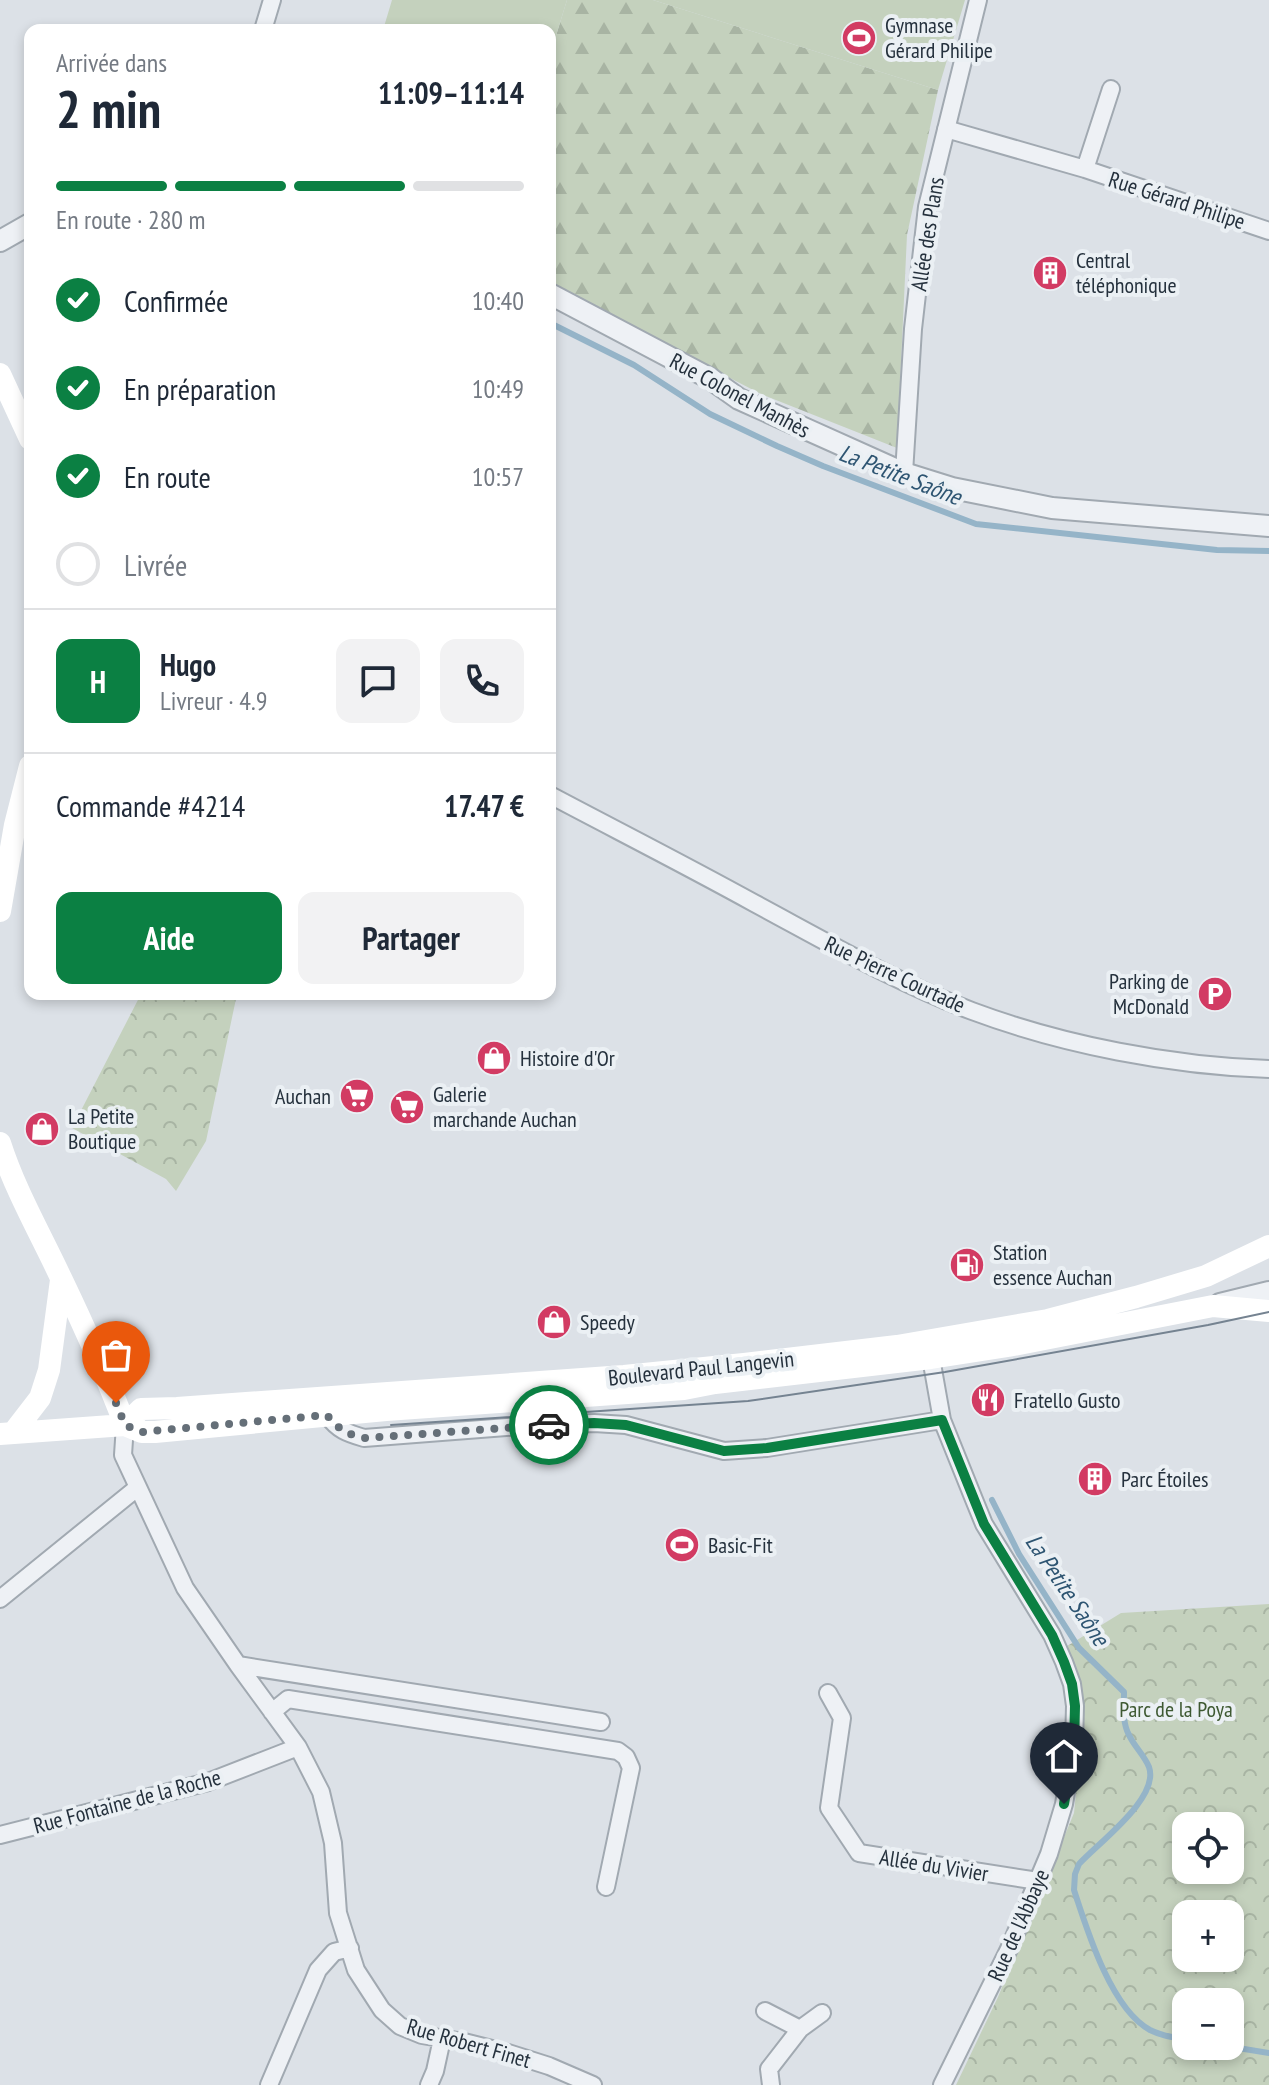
<!DOCTYPE html>
<html lang="fr">
<meta charset="utf-8">
<style>
body{margin:0;font-family:"PT Sans Narrow",sans-serif;background:#f2f2f3;color:#1f2937;height:100vh;display:flex;flex-direction:column;font-size:30px;white-space:nowrap}
*{box-sizing:border-box;margin:0}
p{font-size:26px;color:#747a83}
.icon{flex:none;width:44px;height:44px;fill:none;stroke:currentColor;stroke-width:2;stroke-linecap:round;stroke-linejoin:round}
.map{position:relative;flex:1;overflow:hidden}
.side{position:absolute;left:24px;top:24px;width:532px;height:976px;display:flex;flex-direction:column;background:#fff;border-radius:16px;box-shadow:0 4px 12px #0003}
.side>*{flex:none}
.buttons{position:absolute;left:1172px;top:1812px;display:grid;gap:16px}
.buttons a{display:grid;place-items:center;width:72px;height:72px;border-radius:16px;background:#fff;box-shadow:0 4px 12px #0003;font-size:40px}
.pin{position:absolute;display:grid;place-items:center;width:68px;height:68px;color:#fff;margin:-82px -34px;border-radius:50% 50% 50% 0;rotate:-45deg;box-shadow:0 0 8px #0007}
.pin .icon{rotate:45deg}
.courier{position:absolute;display:grid;place-items:center;width:80px;height:80px;margin:-40px;border:6px solid #0b8043;border-radius:50%;background:#fff;color:#222;box-shadow:0 2px 10px #0007}
.overview em{font-style:normal;font-weight:800}
.overview div{display:flex;flex-direction:column-reverse}
.overview{display:flex;align-items:center;justify-content:space-between;height:136px;padding:0 32px}
h1{font-size:52px;font-weight:800;line-height:60px}
.bar{display:grid;grid-template-columns:repeat(4,1fr);gap:12px 8px;align-content:center;height:96px;padding:0 32px}
.bar i{height:10px;border-radius:6px;background:#e0e1e3}
.bar .on{background:#0b8043}
.bar p{grid-column:span 4}
.line{display:flex;align-items:center;gap:20px;padding:0 32px;border-top:2px solid #e0e1e3}
.line div{flex:1}
.round{display:grid;place-items:center;flex:none;width:84px;height:84px;border-radius:16px;background:#f2f2f3}
ol{padding:0 32px;list-style:none}
li{display:flex;align-items:center;gap:24px;height:88px}
li p{margin-inline-start:auto}
li .icon{padding:8px;border-radius:50%;background:#0b8043;color:#fff;stroke-width:4}
li:last-child{color:#747a83}
li i{width:44px;height:44px;border:4px solid #e0e1e3;border-radius:50%}
.primary-button{display:flex;gap:16px;margin-top:auto;padding:16px 32px}
.primary-button a{flex:1;height:92px;border-radius:16px;background:#0b8043;color:#fff;font-size:32px;font-weight:800;line-height:92px;text-align:center}
.primary-button a+a{background:#f2f2f3;color:#1f2937}
.map>svg:first-child{display:block}
.forest{fill:url(#forest-firs)}
.park{fill:url(#park-crowns);fill-rule:evenodd}
.pitch{fill:#c4d1bd}
.lines{fill:none;stroke-linecap:round;stroke-linejoin:round}
.stream{stroke:#95b4c8;stroke-width:6}
.minor-casing{stroke:#a1a9b1;stroke-width:20}
.tertiary-casing{stroke:#a1a9b1;stroke-width:24}
.minor{stroke:#eef1f5;stroke-width:16}
.tertiary{stroke:#eef1f5;stroke-width:20}
.secondary{stroke:#fff;stroke-width:22}
.tram{stroke:#758391;stroke-width:2}
.done{stroke:#656f78;stroke-width:8;stroke-dasharray:0 14.4}
.route{stroke:#0b8043;stroke-width:10}
.labels{text-anchor:middle;stroke-width:8;stroke-linejoin:round;paint-order:stroke}
.poi-label{font-size:22px;fill:#25313d;stroke:#ebf0f4;text-anchor:start}
.street-label{font-size:22px;fill:#25313d;stroke:#ebf0f4}
.park-label{font-size:22px;fill:#3e5932;stroke:#ebf0f4}
.water-label{font-size:24px;font-style:italic;fill:#2e5572;stroke:#ebf0f4}
</style>
<div class="map">
<svg width="1269" height="2085" viewBox="0 0 1269 2085">
<defs>
<pattern id="forest-firs" width="22" height="20" patternUnits="userSpaceOnUse" patternTransform="scale(2)"><rect width="22" height="20" fill="#c4d1bd"/><path d="M5 1l3.5 6h-7zM16 11l3.5 6h-7z" fill="#a8b4a3"/></pattern>
<pattern id="park-crowns" width="20" height="18" patternUnits="userSpaceOnUse" patternTransform="scale(2)"><rect width="20" height="18" fill="#c4d1bd"/><path d="M2 6a3 3 0 1 1 6 0M12 15a3 3 0 1 1 6 0" fill="none" stroke="#a8b4a3"/></pattern>
</defs>
<rect width="100%" height="100%" fill="#dce1e7"/>
<path class="forest" d="M 567,0 L 653,0 L 938,90 L 907,235 L 897,448 L 761,394 L 563,292 L 550,281 L 550,55 Z"/>
<path class="park" d="M 141,994 L 237,994 L 206,1141 L 176,1191 L 166,1179 L 72,1128 Z
M 1269,1604 L 1269,2085 L 956,2085 L 998,1997 L 1074,1813 L 1083,1723 L 1080,1686 L 1064,1648 L 1121,1613 ZM 1186,1826 L 1230,1826 L 1230,1870 L 1186,1870 ZM 1186,1914 L 1230,1914 L 1230,1958 L 1186,1958 ZM 1186,2002 L 1230,2002 L 1230,2046 L 1186,2046 Z"/>
<path class="pitch" d="M 392,0 L 567,0 L 550,55 L 550,30 L 383,30 Z
M 653,0 L 965,0 L 938,90 Z"/>
<g class="lines">
<path class="stream" d="M 550,323 L 634,365 L 710,414 L 777,446 L 823,466 L 976,524 L 1217,550 L 1269,551
M 992,1500 L 1019,1554 L 1079,1648 L 1124,1692 C 1124,1707 1122,1722 1129,1735 C 1134,1746 1144,1755 1149,1767 C 1160,1798 1098,1843 1079,1864 L 1075,1874 L 1074,1890 C 1087,1930 1111,2009 1150,2030 C 1160,2035 1175,2038 1186,2039
M 1226,2046 L 1269,2053"/>
<g class="minor-casing">
<path id="minor" d="M 263,30 L 272,0
M 946,129 L 1085,169 L 1269,231
M 1085,169 L 1111,89
M 904,473 L 913,329 L 927,207 L 978,0
M 550,795 C 618,831 687,866 754,903 C 825,941 897,983 972,1011 C 1063,1045 1172,1066 1269,1069
M 937,1353 L 931,1358 L 942,1420 L 975,1502 L 984,1524 L 1052,1635 L 1064,1662 L 1072,1684 L 1075,1706 L 1074,1745 L 1064,1804 L 1049,1854 L 1009,1949 L 942,2085
M 327,1415 C 338,1430 347,1433 364,1438 L 534,1425 L 594,1423 L 626,1425 L 724,1451 L 767,1448 L 942,1420
M 125,1425 L 123,1455 L 185,1588 L 238,1665 L 298,1747 L 321,1792 L 333,1843 L 338,1913 L 356,1970 L 382,2010 L 400,2026 L 422,2035 L 464,2042 L 508,2053 L 549,2066 L 593,2085
M 0,1599 L 137,1488
M 238,1665 L 601,1722
M 828,1693 L 842,1718 L 829,1808 L 859,1853 L 1038,1881
M 272,1712 L 288,1699 L 618,1751 L 626,1757 L 631,1768 L 606,1887
M 0,1835 L 208,1782 L 298,1747
M 765,2011 L 800,2029 L 769,2069 L 771,2085
M 800,2029 L 822,2013
M 269,2085 L 318,1970 L 334,1952 L 350,1948
M 429,2085 L 435,2071 L 442,2039"/>
</g>
<g class="tertiary-casing">
<path id="tertiary" d="M 0,241 L 30,224
M 550,294 L 711,379 L 739,399 L 904,473 L 952,488 L 1052,508 L 1269,526
M 1220,1304 L 1269,1292"/>
</g>
<use href="#minor" class="minor"/>
<use href="#tertiary" class="tertiary"/>
<path class="secondary" d="M 0,374 L 30,439
M 0,911 L 15,825 L 30,766
M 0,1143 C 15,1190 40,1233 61,1278 C 84,1326 106,1375 125,1425
M 125,1425 L 141,1409 L 177,1408 L 624,1376 L 744,1364 L 897,1346 L 1048,1320 L 1136,1297 L 1206,1276 L 1269,1246
M 13,1433 L 40,1398 L 49,1370 L 61,1280
M 0,1434 L 125,1425 L 142,1432 L 155,1432 L 386,1410 L 684,1389 L 715,1383 L 931,1358 L 1008,1346 L 1213,1306 L 1269,1311"/>
<path class="tram" d="M 391,1425 L 748,1401 L 945,1372 L 1208,1325 L 1269,1312"/>
</g>
<g class="lines">
<path class="done" d="M 116,1403 L 125,1425 L 142,1432 L 327,1415 C 338,1429 347,1434 364,1438 L 549,1425"/>
<path class="route" d="M 549,1425 L 594,1423 L 626,1425 L 724,1451 L 767,1448 L 942,1420 L 984,1524 L 1052,1635 L 1064,1662 L 1072,1684 L 1075,1706 L 1074,1745 L 1064,1804"/>
</g>
<defs>
<g id="stadium-disc" transform="scale(1.8)"><circle r="9.5" fill="#d23b63" stroke="#ebf0f4"/><path d="M0-5a6.5 5 0 1 0 0 10a6.5 5 0 1 0 0-10ZM-3.5-1.8h7v3.6h-7Z" fill="#fff"/></g>
<g id="building-disc" transform="scale(1.8)"><circle r="9.5" fill="#d23b63" stroke="#ebf0f4"/><path d="M-4-6H4V6H1V3H-1V6H-4ZM-2.5-4.3h1.7v1.8h-1.7ZM.8-4.3h1.7v1.8H.8ZM-2.5-1h1.7V.8h-1.7ZM.8-1h1.7V.8H.8Z" fill="#fff"/></g>
<g id="parking-disc" transform="scale(1.8)"><circle r="9.5" fill="#d23b63" stroke="#ebf0f4"/><path d="M-3.5-5.5H1a3.5 3.5 0 0 1 0 7H-1V5.5H-3.5ZM-1-3.4V-.6H.8a1.4 1.4 0 0 0 0-2.8Z" fill="#fff"/></g>
<g id="shop-disc" transform="scale(1.8)"><circle r="9.5" fill="#d23b63" stroke="#ebf0f4"/><path d="M-5-2.5h2.3a2.7 3.5 0 0 1 5.4 0H5L5.5 6h-11ZM-1.5-2.5h3a1.5 2.3 0 0 0-3 0Z" fill="#fff"/></g>
<g id="supermarket-disc" transform="scale(1.8)"><circle r="9.5" fill="#d23b63" stroke="#ebf0f4"/><path d="M-6-5.5h2.5l.6 2H6L4.5 2H-2.5L-4.4-4H-6ZM-1.5 3.2a1.3 1.3 0 1 0 .1 0ZM3 3.2a1.3 1.3 0 1 0 .1 0Z" fill="#fff"/></g>
<g id="fuel-disc" transform="scale(1.8)"><circle r="9.5" fill="#d23b63" stroke="#ebf0f4"/><path d="M-5.5-6h7V0h2V4h1.3V-2.5L3-4.5l.8-.8L6-3V5H2.5V1h-1V6h-7ZM-4.2-4.7v3.2H.2V-4.7Z" fill="#fff"/></g>
<g id="restaurant-disc" transform="scale(1.8)"><circle r="9.5" fill="#d23b63" stroke="#ebf0f4"/><path d="M-5-6h1v4h1v-4h1v4h1v-4h1v5L-1.5 .5V6h-2V.5L-5-1ZM5-6V6H3V1.5H1.5Q1.5-4 5-6Z" fill="#fff"/></g>
</defs>
<g fill-rule="evenodd">
<use href="#stadium-disc" x="859" y="38"/>
<use href="#building-disc" x="1050" y="273"/>
<use href="#parking-disc" x="1215" y="994"/>
<use href="#shop-disc" x="494" y="1058"/>
<use href="#supermarket-disc" x="357" y="1096"/>
<use href="#supermarket-disc" x="407" y="1107"/>
<use href="#shop-disc" x="42" y="1129"/>
<use href="#fuel-disc" x="967" y="1265"/>
<use href="#shop-disc" x="554" y="1322"/>
<use href="#restaurant-disc" x="988" y="1400"/>
<use href="#building-disc" x="1095" y="1479"/>
<use href="#stadium-disc" x="682" y="1545"/>
</g>
<g class="labels">
<g class="poi-label">
<text x="885" y="33">Gymnase<tspan x="885" dy="25">Gérard Philipe</tspan></text>
<text x="1076" y="268">Central<tspan x="1076" dy="25">téléphonique</tspan></text>
<text x="1189" y="989" text-anchor="end">Parking de<tspan x="1189" dy="25">McDonald</tspan></text>
<text x="520" y="1066">Histoire d'Or</text>
<text x="433" y="1102">Galerie<tspan x="433" dy="25">marchande Auchan</tspan></text>
<text x="331" y="1104" text-anchor="end">Auchan</text>
<text x="68" y="1124">La Petite<tspan x="68" dy="25">Boutique</tspan></text>
<text x="993" y="1260">Station<tspan x="993" dy="25">essence Auchan</tspan></text>
<text x="580" y="1330">Speedy</text>
<text x="1014" y="1408">Fratello Gusto</text>
<text x="1121" y="1487">Parc Étoiles</text>
<text x="708" y="1553">Basic-Fit</text>
</g>
<g class="street-label">
<text transform="translate(1177 200) rotate(18)" y="8">Rue Gérard Philipe</text>
<text transform="translate(927 234) rotate(-81)" y="8">Allée des Plans</text>
<text transform="translate(740 395) rotate(28)" y="8">Rue Colonel Manhès</text>
<text transform="translate(895 974) rotate(25)" y="8">Rue Pierre Courtade</text>
<text transform="translate(701 1368) rotate(-6)" y="8">Boulevard Paul Langevin</text>
<text transform="translate(127 1801) rotate(-15)" y="8">Rue Fontaine de la Roche</text>
<text transform="translate(934 1865) rotate(9)" y="8">Allée du Vivier</text>
<text transform="translate(1018 1925) rotate(-66)" y="8">Rue de l'Abbaye</text>
<text transform="translate(469 2043) rotate(16)" y="8">Rue Robert Finet</text>
</g>
<g class="park-label">
<text x="1176" y="1717">Parc de la Poya</text>
</g>
<g class="water-label">
<text transform="translate(900 475) rotate(21)" y="8">La Petite Saône</text>
<text transform="translate(1067 1590) rotate(56)" y="8">La Petite Saône</text>
</g>
</g>
</svg>
<div class="buttons">
<a><svg class="icon" aria-label="locate" viewBox="0 0 24 24"><circle cx="12" cy="12" r="6"/><path d="M12 2v4M12 18v4M2 12h4M18 12h4"/></svg></a>
<a>+</a>
<a>−</a>
</div>
<div class="pin" style="left:116px;top:1403px;background:#ea580c"><svg class="icon" aria-label="bag" viewBox="0 0 24 24"><path d="M5 8h14l-1 12H6zM9 8a3 3 0 0 1 6 0"/></svg></div>
<div class="pin" style="left:1064px;top:1804px;background:#1f2937"><svg class="icon" aria-label="home" viewBox="0 0 24 24"><path d="M3 11l9-7 9 7M6 9v11h12V9"/></svg></div>
<div class="courier" style="left:549px;top:1425px"><svg class="icon" aria-label="car" viewBox="0 0 24 24"><path d="M5 17H2v-5l4-1 3-4h7l3 4 3 1v5h-3M9 17h6M6 11h13"/><circle cx="7" cy="17" r="2"/><circle cx="17" cy="17" r="2"/></svg></div>
<section class="side">
<div class="overview"><div><h1>2 min</h1><p>Arrivée dans</p></div><em>11:09–11:14</em></div>
<div class="bar"><i class="on"></i><i class="on"></i><i class="on"></i><i></i><p>En route · 280 m</p></div>
<ol>
<li><svg class="icon" aria-label="check" viewBox="0 0 24 24"><path d="M5 12l5 5 9-10"/></svg>Confirmée<p>10:40</p></li>
<li><svg class="icon" aria-label="check" viewBox="0 0 24 24"><path d="M5 12l5 5 9-10"/></svg>En préparation<p>10:49</p></li>
<li><svg class="icon" aria-label="check" viewBox="0 0 24 24"><path d="M5 12l5 5 9-10"/></svg>En route<p>10:57</p></li>
<li><i></i>Livrée</li>
</ol>
<div class="line" style="height:144px"><b class="round" style="background:#0b8043;color:#fff">H</b><div><b>Hugo</b><p>Livreur · 4.9</p></div><a class="round"><svg class="icon" aria-label="chat" viewBox="0 0 24 24"><path d="M4 5h16v11H9l-5 4z"/></svg></a><a class="round"><svg class="icon" aria-label="phone" viewBox="0 0 24 24"><path d="M5 4h4l2 5-3 2q2 4 5 5l2-3 5 2v4C11 20 4 13 5 4z"/></svg></a></div>
<div class="line" style="height:104px"><div>Commande #4214</div><b>17.47 €</b></div>
<div class="primary-button"><a>Aide</a><a>Partager</a></div>
</section>
</div>
